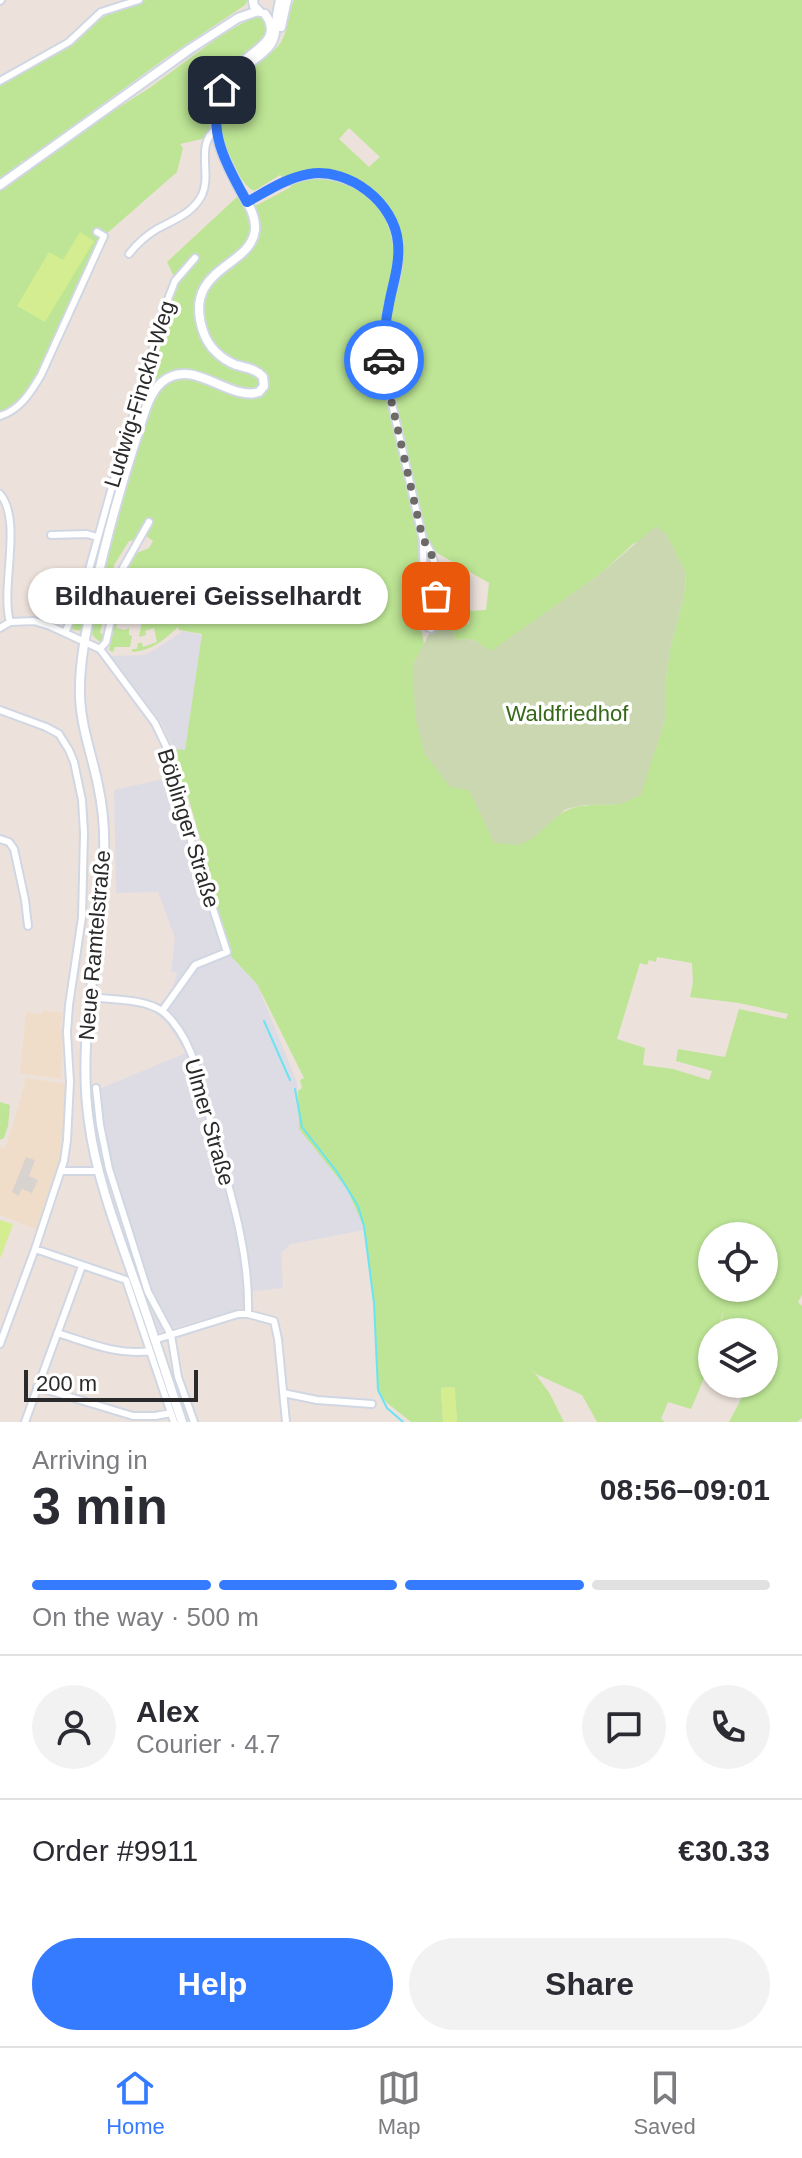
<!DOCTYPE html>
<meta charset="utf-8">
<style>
body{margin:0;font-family:Arial,sans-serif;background:#f2f2f3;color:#2b2b33;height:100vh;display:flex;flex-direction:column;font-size:30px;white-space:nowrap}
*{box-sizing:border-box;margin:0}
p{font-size:26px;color:#7c7c81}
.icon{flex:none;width:44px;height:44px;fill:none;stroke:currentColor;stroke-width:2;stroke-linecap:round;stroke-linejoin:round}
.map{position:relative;height:1422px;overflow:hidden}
.side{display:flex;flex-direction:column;background:#fff;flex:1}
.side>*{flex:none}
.buttons{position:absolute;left:698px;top:1222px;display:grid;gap:16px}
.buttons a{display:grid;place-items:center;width:80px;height:80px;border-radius:50%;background:#fff;box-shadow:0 2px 6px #0004;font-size:40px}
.scale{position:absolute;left:24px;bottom:20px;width:174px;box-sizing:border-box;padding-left:8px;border:4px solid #2a2a2a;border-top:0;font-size:22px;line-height:28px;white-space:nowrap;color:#2a2a2a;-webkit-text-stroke:6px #fff;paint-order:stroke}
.pin{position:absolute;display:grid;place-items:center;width:68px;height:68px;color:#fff;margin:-34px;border-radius:16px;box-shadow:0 4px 12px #0006}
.courier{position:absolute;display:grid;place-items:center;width:80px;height:80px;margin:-40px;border:6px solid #357bff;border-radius:50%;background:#fff;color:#222;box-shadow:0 2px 10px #0007}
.bubble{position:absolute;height:56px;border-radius:28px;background:#fff;box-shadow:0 2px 6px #0004;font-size:26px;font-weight:800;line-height:56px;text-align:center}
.head em{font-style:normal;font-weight:800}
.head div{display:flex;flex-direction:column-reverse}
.head{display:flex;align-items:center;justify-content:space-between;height:136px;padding:0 32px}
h1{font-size:52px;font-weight:800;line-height:60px}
.bar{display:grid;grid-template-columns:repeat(4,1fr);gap:12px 8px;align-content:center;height:96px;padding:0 32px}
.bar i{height:10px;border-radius:6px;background:#e1e1e2}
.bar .on{background:#357bff}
.bar p{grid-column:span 4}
.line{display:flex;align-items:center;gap:20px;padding:0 32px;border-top:2px solid #e1e1e2}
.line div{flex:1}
.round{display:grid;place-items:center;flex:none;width:84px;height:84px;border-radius:42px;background:#f2f2f3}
.button{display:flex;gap:16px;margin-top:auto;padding:16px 32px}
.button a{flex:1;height:92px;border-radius:48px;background:#357bff;color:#fff;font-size:32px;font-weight:800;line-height:92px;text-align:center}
.button a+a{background:#f2f2f3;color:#2b2b33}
.tab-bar{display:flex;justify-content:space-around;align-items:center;height:112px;border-top:2px solid #e1e1e2;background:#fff;font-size:22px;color:#7c7c81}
.tab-bar a{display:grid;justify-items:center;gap:4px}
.tab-bar .on{color:#357bff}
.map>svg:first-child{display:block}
.industrial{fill:#dddce4}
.education{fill:#efddc9}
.green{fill:#bde595;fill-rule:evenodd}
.cemetery{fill:#cad7b1}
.pitch{fill:#d4ed90}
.plaza{fill:#d8d3ce}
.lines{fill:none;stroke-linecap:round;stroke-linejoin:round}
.stream{stroke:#6ae4f2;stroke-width:2}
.minor-casing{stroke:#d0d7e3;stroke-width:10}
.secondary-casing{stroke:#d0d7e3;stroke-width:12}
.minor{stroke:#fff;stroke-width:6}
.secondary{stroke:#fff;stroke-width:8}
.done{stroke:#6e6a68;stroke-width:8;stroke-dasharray:0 14.4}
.route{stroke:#357bff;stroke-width:10}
.labels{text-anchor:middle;stroke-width:7;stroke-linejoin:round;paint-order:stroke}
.street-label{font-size:22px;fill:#2a2a2a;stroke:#fff}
.park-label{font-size:22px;fill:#356917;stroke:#fff}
</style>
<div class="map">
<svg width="802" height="1422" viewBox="0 0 802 1422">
<rect width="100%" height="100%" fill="#ece2db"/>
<path class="industrial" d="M 183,631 L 202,635 L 185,751 L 174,749 L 161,722 L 111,656 L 144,655 L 156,649 Z
M 168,778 L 199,861 L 227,952 L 257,984 L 297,1082 L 299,1129 L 347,1189 L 365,1230 L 291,1244 L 281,1253 L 283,1288 L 253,1291 L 252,1305 L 159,1332 L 106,1170 L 94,1091 L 186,1053 L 167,1023 L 154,1012 L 172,989 L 177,973 L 171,972 L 175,938 L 158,892 L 116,893 L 114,790 Z"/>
<path class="education" d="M 44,1011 L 62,1012 L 60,1028 L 63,1028 L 61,1079 L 20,1073 L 26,1012 L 40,1014 Z
M 26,1078 L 68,1084 L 64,1139 L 58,1170 L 38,1230 L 0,1215 L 0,1147 L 5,1148 L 12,1129 Z"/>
<path class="green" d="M 146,0 L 248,0 L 245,5 L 163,60 L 23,162 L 21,160 L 21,166 L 0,181 L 0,85 L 73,43 L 94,22 L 121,8 Z
M 294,0 L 802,0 L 802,1295 L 798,1302 L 802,1306 L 802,1418 L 797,1422 L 729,1422 L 749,1384 L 764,1384 L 764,1332 L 719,1332 L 724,1309 L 717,1332 L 712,1332 C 712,1362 703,1382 691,1409 L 668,1402 L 661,1419 L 665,1422 L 597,1422 L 582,1395 L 536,1374 L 531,1368 L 550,1394 L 564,1422 L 457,1422 L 454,1387 L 441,1388 L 443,1422 L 411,1422 L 386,1402 L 378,1390 L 374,1303 L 365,1230 L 347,1189 L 299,1129 L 298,1091 L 302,1088 L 300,1080 L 304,1078 L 257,984 L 227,952 L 209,869 L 185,786 L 182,786 L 174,749 L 185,750 L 202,634 L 179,630 L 178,627 C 163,641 152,650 132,652 L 132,649 L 137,649 L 138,643 L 142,643 L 143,647 L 157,642 L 154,628 L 145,631 L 146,635 L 139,637 L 144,610 L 134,608 L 132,619 L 129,618 L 131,606 L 123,604 L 116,628 L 125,630 L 129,628 L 129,635 L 132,636 L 130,647 L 115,647 L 113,652 L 109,650 L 127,569 L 137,553 L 149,548 L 153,541 L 145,535 L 152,523 L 147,520 L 134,540 L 129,541 L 114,565 L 100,633 L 105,635 L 103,640 L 100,642 L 93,636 L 91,630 C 104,567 118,504 138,442 C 144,427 147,409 158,397 L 157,394 C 187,360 221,395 256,399 L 253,389 L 244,388 C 214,378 186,359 158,381 L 101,549 L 82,631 L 70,629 L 71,624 L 77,617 L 122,458 L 153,362 L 162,319 L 176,281 L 167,262 L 238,196 L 246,211 L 291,187 L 280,175 L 254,191 C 241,184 237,170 230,156 C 213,122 216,85 252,64 C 263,58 274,53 281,42 C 289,29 288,13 294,0 ZM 349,128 L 380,157 L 369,167 L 339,139 ZM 665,533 L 686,574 L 684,596 L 670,650 L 665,683 L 665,720 L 656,748 L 621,804 C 600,805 575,802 558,816 L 494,842 L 413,665 L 424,644 L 422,632 L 417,627 L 416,591 L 420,543 L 489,583 L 486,610 L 469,611 L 469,623 L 453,629 L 455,640 L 473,639 L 491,652 L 600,574 L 633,544 ZM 657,957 L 692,963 L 693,983 L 690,997 L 739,1003 L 788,1014 L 786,1019 L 739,1009 L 725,1057 L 678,1049 L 676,1061 L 712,1071 L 709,1080 L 673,1069 L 643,1065 L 645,1048 L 617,1039 L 640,963 L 647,965 L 649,960 L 656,962 ZM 712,1236 L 764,1236 L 764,1288 L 712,1288 Z
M 253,17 L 262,18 C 275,37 254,47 242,58 C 235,63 229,69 224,76 C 211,95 208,115 210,137 L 180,144 L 183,148 L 177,172 L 104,236 L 41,375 L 25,400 L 0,416 L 0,188 L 58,146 L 148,89 L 220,36 Z
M 0,1102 L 10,1105 L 8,1126 L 4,1138 L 0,1140 Z"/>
<path class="cemetery" d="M 656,526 L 666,533 L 686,573 L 684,596 L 670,650 L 665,683 L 665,720 L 641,795 L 621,804 L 584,805 L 566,809 L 532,839 L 518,845 L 494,843 L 469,790 L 450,787 L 424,753 L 415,716 L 413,665 L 429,634 L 448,625 L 453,629 L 455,640 L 473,639 L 491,651 L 600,574 Z"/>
<path class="pitch" d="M 80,232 L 94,241 L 45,322 L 17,306 L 49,252 L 63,260 Z
M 0,1220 L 13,1224 L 1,1257 L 0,1257 Z
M 455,1387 L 457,1422 L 443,1422 L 441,1388 Z"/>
<path class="plaza" d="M 26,1157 L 35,1160 L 29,1176 L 38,1180 L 32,1193 L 22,1189 L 18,1196 L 12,1192 Z"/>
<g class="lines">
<path class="stream" d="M 264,1021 L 290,1080
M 295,1089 L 302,1127 L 337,1172 L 358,1206 L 364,1226 L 374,1303 L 378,1390 L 387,1408 L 403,1422"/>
<g class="minor-casing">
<path id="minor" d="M 0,1 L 1,0
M 0,81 L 69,42 L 101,12 L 139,0
M 247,202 C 286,182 312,162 356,184 C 388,201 401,231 398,266 C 397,280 390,294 388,308 C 384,333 384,357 387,382 L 423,540 L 424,625 L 431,629 L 436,625 L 437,619 C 436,593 441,560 423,540
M 129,254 C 136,245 147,235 157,229 C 175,219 192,214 202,195 C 212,174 195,145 216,129
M 0,416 C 20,410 31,392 41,375 L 104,236 L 97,232
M 0,494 C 23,521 0,587 10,622
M 51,535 L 87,534 L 97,537
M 0,628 L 10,622 L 34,621 L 50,626 L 100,649 L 155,723 L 166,746 L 175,791 L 227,952 L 195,965 L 162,1011
M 65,633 L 70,621 L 77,613 L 123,447 L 147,372 L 160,320 L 175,281 L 195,258
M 100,649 L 106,642 L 123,568 L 149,522
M 0,710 L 46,727 L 59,734 L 69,750 L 74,762 L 82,800 L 84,833 L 82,917 L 69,1005 L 67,1032 L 70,1082 L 67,1140 L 64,1161 L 35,1249 L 0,1344
M 0,839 L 9,842 L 14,849 L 25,900 L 28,926
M 90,997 C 112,1000 142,998 162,1011 C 174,1020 185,1038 190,1051 C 201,1075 205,1102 212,1127 C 229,1188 250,1250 248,1314
M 96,1088 L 100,1125 L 109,1169 L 148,1292 L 171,1335 L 178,1377 L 194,1422
M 62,1171 L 99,1171
M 35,1249 L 126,1280 L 174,1422
M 57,1333 C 87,1342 118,1356 150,1351
M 154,1340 L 238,1314 L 248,1314 L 274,1321 L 278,1339 L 286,1422
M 37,1387 L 133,1416 L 155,1416 L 171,1413
M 283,1393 L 317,1400 L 372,1404
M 25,1422 L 82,1266"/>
</g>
<g class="secondary-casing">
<path id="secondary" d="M 253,0 L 254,6 L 260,12
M 281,27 L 287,0
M 242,68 C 285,40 270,41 280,0
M 0,185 L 190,49 L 238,18 L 258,11
M 182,1422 C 166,1374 151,1326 134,1279 C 116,1228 96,1176 89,1122 C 76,1033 102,946 104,857 C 105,833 103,808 98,785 C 92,755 81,727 80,696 C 79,661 87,628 94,594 C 105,543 119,492 135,442 C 142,423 146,396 162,382 C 193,356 229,402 259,392 L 264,386 L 263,377 C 256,369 247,368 236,365 C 221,359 208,347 203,331 C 182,267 251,268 255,230 C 256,215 247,202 240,190 C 226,164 209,133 217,103 C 221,89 229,76 238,66 C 253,50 284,40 265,14"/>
</g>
<use href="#minor" class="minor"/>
<use href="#secondary" class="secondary"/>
</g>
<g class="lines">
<path class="done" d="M 384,360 L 387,382 L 423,540 C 437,556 435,576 436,596"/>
<path class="route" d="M 222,90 C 205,130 228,168 247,202 C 267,191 286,178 309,174 C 349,167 395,203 398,243 C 400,264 393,283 389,304 C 385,322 384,341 384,360"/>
</g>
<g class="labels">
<g class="street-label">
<text transform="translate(139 394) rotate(-73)" y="8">Ludwig-Finckh-Weg</text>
<text transform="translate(189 828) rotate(73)" y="8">Böblinger Straße</text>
<text transform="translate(94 945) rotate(-85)" y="8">Neue Ramtelstraße</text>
<text transform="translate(210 1122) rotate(74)" y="8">Ulmer Straße</text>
</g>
<g class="park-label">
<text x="567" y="721">Waldfriedhof</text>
</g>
</g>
</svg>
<div class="buttons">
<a><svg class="icon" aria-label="locate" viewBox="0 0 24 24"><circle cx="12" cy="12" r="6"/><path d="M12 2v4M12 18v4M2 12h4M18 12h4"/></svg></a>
<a><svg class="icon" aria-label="layers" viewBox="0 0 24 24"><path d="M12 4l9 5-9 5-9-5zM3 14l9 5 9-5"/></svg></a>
</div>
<div class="scale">200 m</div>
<div class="pin" style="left:436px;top:596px;background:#ea580c"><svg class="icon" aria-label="bag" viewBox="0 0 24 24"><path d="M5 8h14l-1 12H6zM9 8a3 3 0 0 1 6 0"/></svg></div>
<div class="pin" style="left:222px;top:90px;background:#1f2937"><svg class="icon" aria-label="home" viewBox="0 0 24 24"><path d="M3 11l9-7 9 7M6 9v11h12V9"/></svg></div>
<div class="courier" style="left:384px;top:360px"><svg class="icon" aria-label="car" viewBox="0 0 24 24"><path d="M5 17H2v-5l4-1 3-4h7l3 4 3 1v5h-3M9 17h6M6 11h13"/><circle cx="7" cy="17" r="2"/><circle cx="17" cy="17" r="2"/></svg></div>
<div class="bubble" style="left:28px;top:568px;width:360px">Bildhauerei Geisselhardt</div>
</div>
<section class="side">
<div class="head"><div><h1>3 min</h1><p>Arriving in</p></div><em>08:56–09:01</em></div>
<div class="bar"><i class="on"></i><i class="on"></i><i class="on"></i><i></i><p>On the way · 500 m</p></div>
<div class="line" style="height:144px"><a class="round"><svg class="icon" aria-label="person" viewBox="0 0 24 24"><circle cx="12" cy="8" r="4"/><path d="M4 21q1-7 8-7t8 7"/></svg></a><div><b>Alex</b><p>Courier · 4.7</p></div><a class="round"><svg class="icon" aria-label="chat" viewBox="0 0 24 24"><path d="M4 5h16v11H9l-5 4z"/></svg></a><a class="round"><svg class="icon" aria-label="phone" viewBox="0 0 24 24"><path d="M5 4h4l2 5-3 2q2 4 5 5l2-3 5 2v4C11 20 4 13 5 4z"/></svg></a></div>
<div class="line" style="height:104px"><div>Order #9911</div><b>€30.33</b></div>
<div class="button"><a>Help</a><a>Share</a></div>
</section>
<nav class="tab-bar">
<a class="on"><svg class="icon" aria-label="home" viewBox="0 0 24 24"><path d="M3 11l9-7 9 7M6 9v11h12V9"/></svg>Home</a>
<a><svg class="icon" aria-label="map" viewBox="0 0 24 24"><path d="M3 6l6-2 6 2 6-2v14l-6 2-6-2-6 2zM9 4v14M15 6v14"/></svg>Map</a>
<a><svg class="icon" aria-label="saved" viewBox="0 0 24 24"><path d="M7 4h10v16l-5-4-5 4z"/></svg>Saved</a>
</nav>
